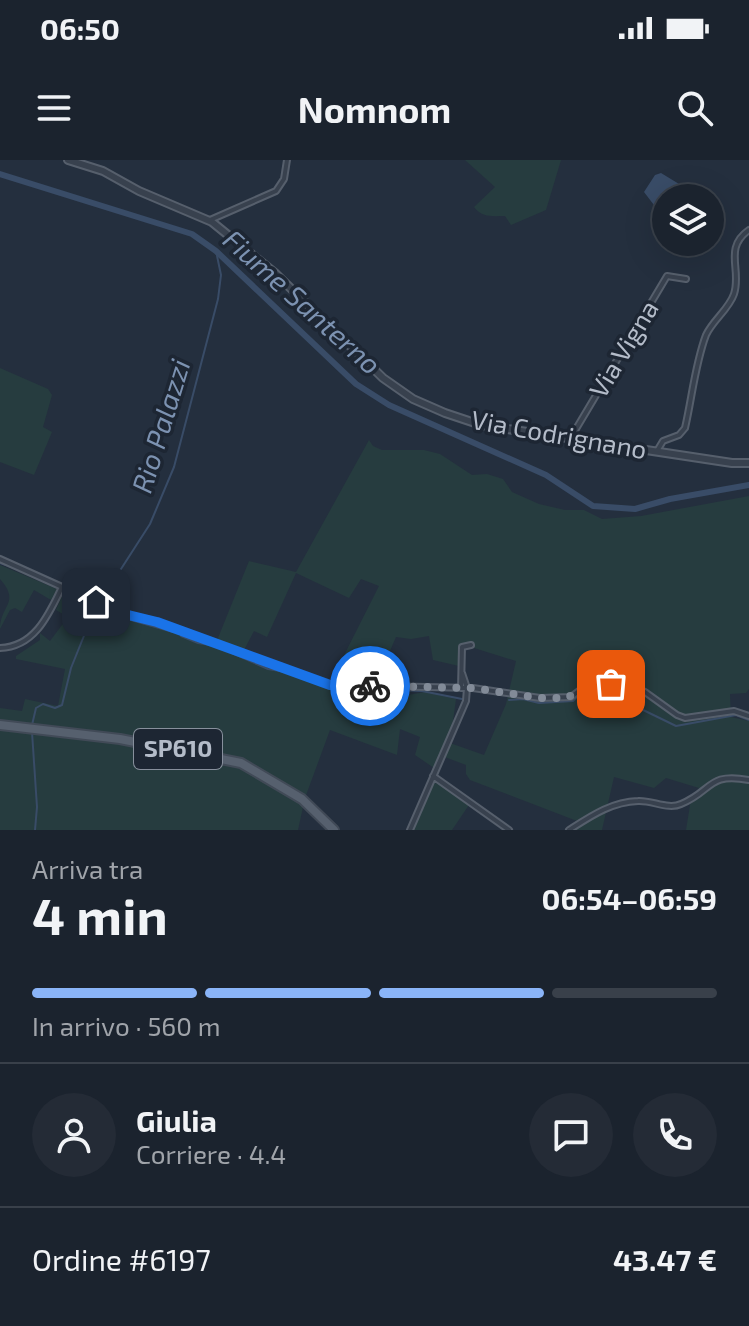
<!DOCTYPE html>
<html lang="it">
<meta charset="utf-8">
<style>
body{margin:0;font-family:"Exo 2",sans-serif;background:#242b36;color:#f1f3f6;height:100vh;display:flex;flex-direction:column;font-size:30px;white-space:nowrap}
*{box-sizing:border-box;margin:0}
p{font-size:26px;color:#a0a4aa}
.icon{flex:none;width:44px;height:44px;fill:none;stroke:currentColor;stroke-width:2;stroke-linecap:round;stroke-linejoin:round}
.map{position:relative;height:670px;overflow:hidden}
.side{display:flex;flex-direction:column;background:#1b232e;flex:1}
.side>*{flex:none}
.buttons{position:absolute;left:652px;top:24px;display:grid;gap:16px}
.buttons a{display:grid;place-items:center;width:72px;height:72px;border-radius:50%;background:#1b232e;box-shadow:0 8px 32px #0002,0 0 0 2px #39404a;font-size:40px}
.pin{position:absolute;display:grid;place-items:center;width:68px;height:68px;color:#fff;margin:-34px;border-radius:16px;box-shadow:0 4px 12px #0006}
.courier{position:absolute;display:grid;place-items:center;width:80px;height:80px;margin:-40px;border:6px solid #1a73e8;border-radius:50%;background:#fff;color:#222;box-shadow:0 2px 10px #0007}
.head em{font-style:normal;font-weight:700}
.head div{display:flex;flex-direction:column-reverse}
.head{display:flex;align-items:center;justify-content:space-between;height:136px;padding:0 32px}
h1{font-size:52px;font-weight:700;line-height:60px}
.bar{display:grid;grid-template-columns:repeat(4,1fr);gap:12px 8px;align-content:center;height:96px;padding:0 32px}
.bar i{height:10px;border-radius:6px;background:#39404a}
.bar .current{background:#8ab4f8}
.bar p{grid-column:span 4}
.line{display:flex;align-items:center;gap:20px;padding:0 32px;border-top:2px solid #39404a}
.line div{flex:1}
.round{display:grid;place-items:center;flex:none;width:84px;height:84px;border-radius:42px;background:#242b36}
.status{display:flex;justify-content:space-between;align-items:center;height:56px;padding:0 40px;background:#1b232e;direction:ltr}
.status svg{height:22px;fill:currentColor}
header{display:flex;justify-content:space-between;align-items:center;height:104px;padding:0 32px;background:#1b232e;font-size:36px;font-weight:700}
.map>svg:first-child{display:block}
.green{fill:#263c3f;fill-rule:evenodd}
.water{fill:#394c67}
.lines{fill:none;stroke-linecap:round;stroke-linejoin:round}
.stream{stroke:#394c67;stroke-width:2}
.river{stroke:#394c67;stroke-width:6}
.minor-casing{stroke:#565f6c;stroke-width:8}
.tertiary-casing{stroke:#565f6c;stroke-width:10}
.primary-casing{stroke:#414a57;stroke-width:12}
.minor{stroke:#38414e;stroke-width:4}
.tertiary{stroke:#38414e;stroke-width:6}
.primary{stroke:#56606e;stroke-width:8}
.done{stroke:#828b98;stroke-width:8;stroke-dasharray:0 14.4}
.route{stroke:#1a73e8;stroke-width:10}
.labels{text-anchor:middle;stroke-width:7;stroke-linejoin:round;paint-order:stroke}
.shield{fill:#1d2633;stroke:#878f9c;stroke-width:2}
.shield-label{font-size:24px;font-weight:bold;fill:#b4bcc9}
.street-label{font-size:26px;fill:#b4bcc9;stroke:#1d2633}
.water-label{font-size:28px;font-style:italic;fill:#7c92b1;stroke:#1d2633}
</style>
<div class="status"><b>06:50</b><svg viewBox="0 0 49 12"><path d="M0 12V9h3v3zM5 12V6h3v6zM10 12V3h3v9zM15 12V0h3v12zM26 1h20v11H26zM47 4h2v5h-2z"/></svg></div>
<header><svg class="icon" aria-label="menu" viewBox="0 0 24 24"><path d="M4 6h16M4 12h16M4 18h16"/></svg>Nomnom<svg class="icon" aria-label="search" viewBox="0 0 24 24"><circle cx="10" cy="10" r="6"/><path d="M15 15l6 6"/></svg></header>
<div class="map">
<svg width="749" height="670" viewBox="0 0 749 670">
<rect width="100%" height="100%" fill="#242f3e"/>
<path class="green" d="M 465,0 L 561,0 L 546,50 L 511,65 L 505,56 C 493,56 482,58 474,47 L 495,27 Z
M 0,208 L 48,229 L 52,235 L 43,267 L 52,272 L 34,315 L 0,302 Z
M 369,280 L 373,286 L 382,290 L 424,290 L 440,294 L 472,315 L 487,314 L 503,319 L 512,332 L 539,344 L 565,350 L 584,350 L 602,359 L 641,356 L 749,336 L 749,529 L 746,533 L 730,534 L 731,557 L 749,561 L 749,670 L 686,670 L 691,639 L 699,628 L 666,618 L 654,628 L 614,617 L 602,670 L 567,670 L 577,661 L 470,620 L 466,614 L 466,605 L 442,596 L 434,608 L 415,595 L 420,577 L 400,569 L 397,595 L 330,570 L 305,638 L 298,670 L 0,670 L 0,548 L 22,551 L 25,539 L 58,546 L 65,509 L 16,499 L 16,496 L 40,480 L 40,473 L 50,481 L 68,457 L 56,450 L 64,432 C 113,453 165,465 216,483 L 249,401 L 296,412 ZM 296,413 L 349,438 L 361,419 L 379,426 L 328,527 L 242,494 L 254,471 L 267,477 ZM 429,476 L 433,500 L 459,506 L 462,488 L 474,488 L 516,501 L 506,544 L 484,595 L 450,583 L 456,539 L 425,532 L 385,539 L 376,532 L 377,521 L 396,477 L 411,479 Z
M 0,405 L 57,429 L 51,440 L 34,430 L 22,452 L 15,448 L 10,450 L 0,469 C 0,445 21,443 0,419 Z
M 433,623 L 442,624 L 469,645 L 452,670 L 412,670 Z"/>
<path class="water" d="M 661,13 L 684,27 L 687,36 L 666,38 L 666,53 L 657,49 L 644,32 L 655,15 Z"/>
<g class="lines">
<path class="stream" d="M 0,403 L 25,412
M 38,418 L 124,458 L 173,472
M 101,440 L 150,364 L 174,307 L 218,139 L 221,115 L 216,91
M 181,476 L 198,483 L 216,486 L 268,509 L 286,512 L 329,528 L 422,531 L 462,539
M 620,527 L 628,531 L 637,547 L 676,566 L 736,555 L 749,560
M 509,540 L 523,539 L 539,543 L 573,541 L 586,529 L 594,526
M 32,565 L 36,548 L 43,544 L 55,548 L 62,545 L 71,508 L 94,451
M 32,572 L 37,647 L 35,670"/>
<path class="river" d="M 0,14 L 192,74 L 216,91 L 356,224 L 389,245 L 546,315 L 593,346 L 635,349 L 670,339 L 749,325"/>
<g class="minor-casing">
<path id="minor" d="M 210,60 L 276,31 L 284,19 L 287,0
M 570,279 L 667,116 L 686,119
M 657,291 L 663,281 L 679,275 L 685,268 C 692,238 695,204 706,175 C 713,160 729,149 734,134 C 742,110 723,88 749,70
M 0,399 L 120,453 L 157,462 L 330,525 L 473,528 L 540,538 L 571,537 L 587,525 L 628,525 L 645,532 L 677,555 L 685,558 L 734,551 L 749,556
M 0,488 C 35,487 49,454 62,427
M 461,528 L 462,487 L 471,485
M 433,616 L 509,670
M 410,670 L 466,541 L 467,528 L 462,513
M 569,670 C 591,656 611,642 638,641 C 652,640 668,650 681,644 C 713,631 707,612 749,620"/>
</g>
<g class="tertiary-casing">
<path id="tertiary" d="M 68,0 L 103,11 L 139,31 L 212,62 L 276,114 L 383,218 L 413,239 L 445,253 L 481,265 L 732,303 L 749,303"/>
</g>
<g class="primary-casing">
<path id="primary" d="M 0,565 L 120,579 L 241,603 L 302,639 L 334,670"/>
</g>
<use href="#minor" class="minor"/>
<use href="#tertiary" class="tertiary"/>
<use href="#primary" class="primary"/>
</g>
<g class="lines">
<path class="done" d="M 370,526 L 473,528 L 540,538 L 567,538 L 587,525 L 611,524"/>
<path class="route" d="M 96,442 L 120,453 L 157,462 L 330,525 L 370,526"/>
</g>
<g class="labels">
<rect class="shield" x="134" y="569" width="88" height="40" rx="6"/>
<g class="shield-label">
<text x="178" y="597">SP610</text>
</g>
<g class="street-label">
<text transform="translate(624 189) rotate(-59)" y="9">Via Vigna</text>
<text transform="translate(559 275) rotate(10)" y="9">Via Codrignano</text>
</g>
<g class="water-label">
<text transform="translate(302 142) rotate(42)" y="10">Fiume Santerno</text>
<text transform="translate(161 266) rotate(-73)" y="10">Rio Palazzi</text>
</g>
</g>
</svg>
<div class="buttons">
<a><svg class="icon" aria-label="layers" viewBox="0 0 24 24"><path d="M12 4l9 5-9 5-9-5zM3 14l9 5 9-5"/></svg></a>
</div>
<div class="pin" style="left:611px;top:524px;background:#ea580c"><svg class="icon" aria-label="bag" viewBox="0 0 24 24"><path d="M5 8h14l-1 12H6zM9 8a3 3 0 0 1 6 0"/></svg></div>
<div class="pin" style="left:96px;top:442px;background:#1f2937"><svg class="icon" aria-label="home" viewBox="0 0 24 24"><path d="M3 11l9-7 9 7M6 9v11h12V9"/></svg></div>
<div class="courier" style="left:370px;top:526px"><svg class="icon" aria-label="bike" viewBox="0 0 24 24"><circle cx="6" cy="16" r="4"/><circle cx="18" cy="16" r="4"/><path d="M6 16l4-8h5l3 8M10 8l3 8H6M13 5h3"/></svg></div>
</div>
<section class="side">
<div class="head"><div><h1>4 min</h1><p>Arriva tra</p></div><em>06:54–06:59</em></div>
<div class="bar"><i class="current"></i><i class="current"></i><i class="current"></i><i></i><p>In arrivo · 560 m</p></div>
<div class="line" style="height:144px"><a class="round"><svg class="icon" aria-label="person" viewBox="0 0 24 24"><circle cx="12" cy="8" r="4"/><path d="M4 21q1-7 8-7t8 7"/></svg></a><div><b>Giulia</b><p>Corriere · 4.4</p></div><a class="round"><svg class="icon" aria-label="chat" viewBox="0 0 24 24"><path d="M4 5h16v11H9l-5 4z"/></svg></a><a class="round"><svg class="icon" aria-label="phone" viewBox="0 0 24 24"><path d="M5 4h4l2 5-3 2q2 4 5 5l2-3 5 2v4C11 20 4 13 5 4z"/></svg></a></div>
<div class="line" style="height:104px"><div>Ordine #6197</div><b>43.47 €</b></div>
</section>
